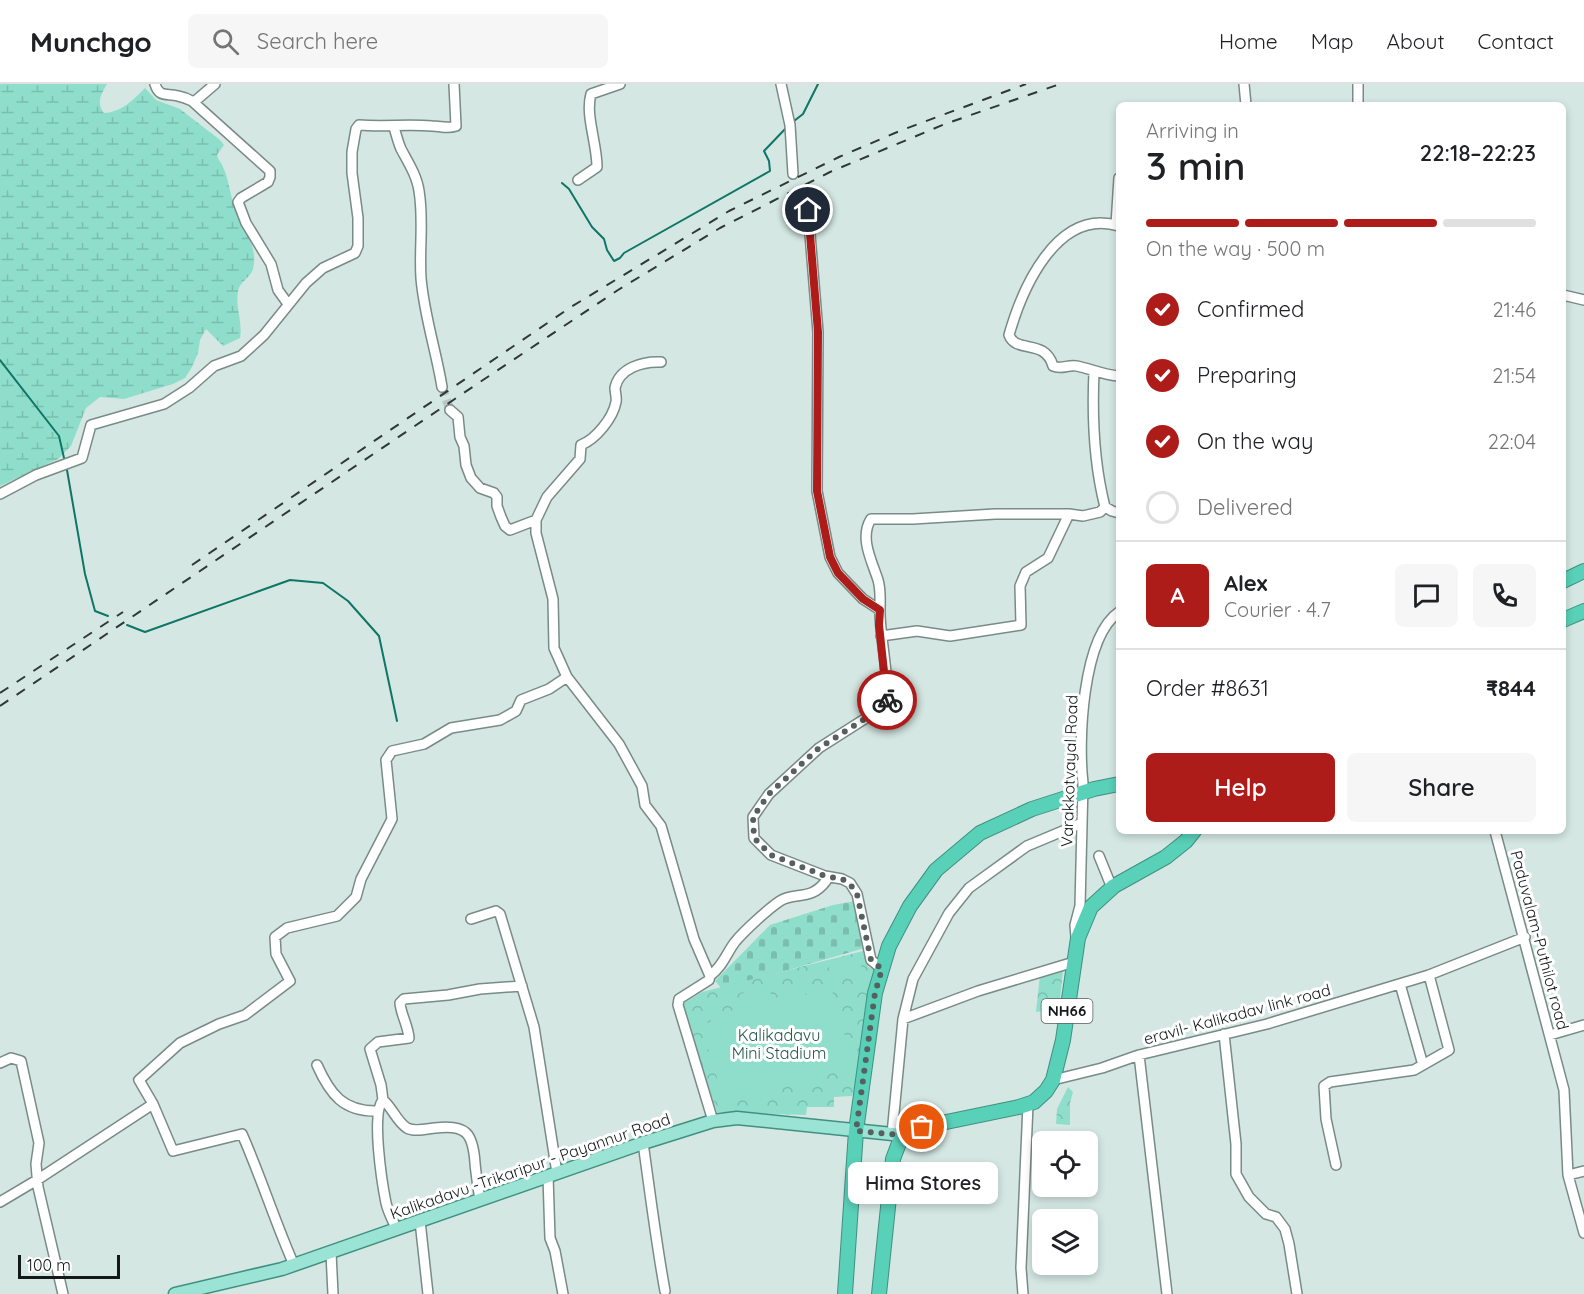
<!DOCTYPE html>
<meta charset="utf-8">
<style>
body{margin:0;font-family:Quicksand,sans-serif;background:#f6f6f6;color:#202124;height:100vh;display:flex;flex-direction:column;font-size:22px;white-space:nowrap}
*{box-sizing:border-box;margin:0}
p{font-size:20px;color:#757577}
.icon{flex:none;width:33px;height:33px;fill:none;stroke:currentColor;stroke-width:2;stroke-linecap:round;stroke-linejoin:round}
.map{position:relative;flex:1;overflow:hidden}
.side{position:absolute;left:1116px;top:18px;width:450px;height:732px;display:flex;flex-direction:column;background:#fff;border-radius:9px;box-shadow:0 3px 9px #0003}
.side>*{flex:none}
.fabs{position:absolute;left:1032px;top:1047px;display:grid;gap:12px}
.fabs a{display:grid;place-items:center;width:66px;height:66px;border-radius:9px;background:#fff;box-shadow:0 3px 9px #0003;font-size:30px}
.scale{position:absolute;left:18px;bottom:15px;width:102px;box-sizing:border-box;padding-left:6px;border:3px solid #121918;border-top:0;font-size:16px;line-height:21px;white-space:nowrap;color:#121918;-webkit-text-stroke:4px #fff;paint-order:stroke}
.pin{position:absolute;display:grid;place-items:center;width:51px;height:51px;color:#fff;margin:-26px;border:3px solid #fff;border-radius:50%;box-shadow:0 2px 6px #0007}
.courier{position:absolute;display:grid;place-items:center;width:60px;height:60px;margin:-30px;border:4px solid #ae1c1a;border-radius:50%;background:#fff;color:#222;box-shadow:0 2px 8px #0007}
.bubble{position:absolute;height:42px;border-radius:9px;background:#fff;box-shadow:0 3px 9px #0003;font-size:20px;font-weight:600;line-height:42px;text-align:center}
.overview em{font-style:normal;font-weight:600}
.overview div{display:flex;flex-direction:column-reverse}
.overview{display:flex;align-items:center;justify-content:space-between;height:102px;padding:0 30px}
h1{font-size:39px;font-weight:600;line-height:45px}
.bar{display:grid;grid-template-columns:repeat(4,1fr);gap:9px 6px;align-content:center;height:72px;padding:0 30px}
.bar i{height:8px;border-radius:4px;background:#e0e0e0}
.bar .current{background:#ae1c1a}
.bar p{grid-column:span 4}
.line{display:flex;align-items:center;gap:15px;padding:0 30px;border-top:2px solid #e0e0e0}
.line div{flex:1}
.round{display:grid;place-items:center;flex:none;width:63px;height:63px;border-radius:9px;background:#f6f6f6}
ol{padding:0 30px;list-style:none}
li{display:flex;align-items:center;gap:18px;height:66px}
li p{margin-inline-start:auto}
li .icon{padding:6px;border-radius:50%;background:#ae1c1a;color:#fff;stroke-width:4}
li:last-child{color:#757577}
li i{width:33px;height:33px;border:3px solid #e0e0e0;border-radius:50%}
.action{display:flex;gap:12px;margin-top:auto;padding:12px 30px}
.action a{flex:1;height:69px;border-radius:9px;background:#ae1c1a;color:#fff;font-size:24px;font-weight:600;line-height:69px;text-align:center}
.action a+a{background:#f6f6f6;color:#202124}
header{display:flex;align-items:center;gap:36px;box-sizing:border-box;height:84px;padding:0 30px;background:#fff;border-bottom:2px solid #e0e0e0}
header strong{font-size:28px}
nav{display:flex;gap:33px;margin-inline-start:auto;font-size:21px}
.search{width:420px;height:54px;background:#f6f6f6;display:flex;align-items:center;gap:15px;box-sizing:border-box;padding:0 21px;border-radius:9px;color:#757577;font-size:22px}
.map>svg:first-child{display:block}
.wetland{fill:url(#wetland-marsh)}
.cemetery{fill:url(#cemetery-stones)}
.park{fill:url(#park-crowns)}
.pitch{fill:#8fdecc}
.lines{fill:none;stroke-linecap:round;stroke-linejoin:round}
.stream{stroke:#0e7666;stroke-width:2}
.minor-tunnel{stroke:#b7c8c4;stroke-width:9;stroke-dasharray:9 4.5;stroke-linecap:butt}
.minor-casing{stroke:#798b86;stroke-width:12}
.major-casing{stroke:#409080;stroke-width:15}
.highway-casing{stroke:#409080;stroke-width:16}
.minor{stroke:#fff;stroke-width:9}
.major{stroke:#9be3d4;stroke-width:12}
.highway{stroke:#59d0b8;stroke-width:14}
.rail{stroke:#2f3836;stroke-width:2;stroke-dasharray:10 10;stroke-linecap:butt}
.done{stroke:#56615f;stroke-width:6;stroke-dasharray:0 10.8}
.route{stroke:#ae1c1a;stroke-width:8}
.labels{text-anchor:middle;stroke-width:6;stroke-linejoin:round;paint-order:stroke}
.shield{fill:#fff;stroke:#595e5d;stroke-width:1.5}
.shield-label{font-size:15px;font-weight:bold;fill:#121918}
.street-label{font-size:16px;fill:#121918;stroke:#fff}
.park-label{font-size:16px;fill:#24574c;stroke:#fff}
</style>
<header>
<strong>Munchgo</strong>
<div class="search"><svg class="icon" aria-label="search" viewBox="0 0 24 24"><circle cx="10" cy="10" r="6"/><path d="M15 15l6 6"/></svg>Search here</div>
<nav><a>Home</a><a>Map</a><a>About</a><a>Contact</a></nav>
</header>
<div class="map">
<svg width="1584" height="1210" viewBox="0 0 1584 1210">
<defs>
<pattern id="wetland-marsh" width="20" height="14" patternUnits="userSpaceOnUse" patternTransform="scale(1.5)"><rect width="20" height="14" fill="#8fdecc"/><path d="M1 5h8M5 5V1M11 12h8M15 12V8" fill="none" stroke="#7abeae"/></pattern>
<pattern id="cemetery-stones" width="16" height="16" patternUnits="userSpaceOnUse" patternTransform="scale(1.5)"><rect width="16" height="16" fill="#8fdecc"/><path d="M2 7V4a2 2 0 0 1 4 0v3zM10 15v-3a2 2 0 0 1 4 0v3z" fill="#7abeae"/></pattern>
<pattern id="park-crowns" width="20" height="18" patternUnits="userSpaceOnUse" patternTransform="scale(1.5)"><rect width="20" height="18" fill="#8fdecc"/><path d="M2 6a3 3 0 1 1 6 0M12 15a3 3 0 1 1 6 0" fill="none" stroke="#7abeae"/></pattern>
</defs>
<rect width="100%" height="100%" fill="#d4e7e2"/>
<path class="wetland" d="M 0,0 L 107,0 C 101,10 96,19 104,29 C 122,28 133,16 145,4 L 156,16 L 180,25 L 220,56 L 224,61 L 217,71 C 218,76 222,79 223,83 C 229,96 230,111 235,124 C 242,144 259,162 253,185 C 250,195 239,197 238,208 C 235,223 243,238 240,254 L 223,262 L 206,245 L 200,256 L 198,269 L 192,283 L 185,294 L 173,300 L 124,315 L 100,313 L 86,324 L 71,362 L 58,375 L 0,402 Z"/>
<path class="cemetery" d="M 855,817 L 865,864 L 722,905 L 715,897 L 770,841 L 833,821 Z"/>
<path class="park" d="M 863,867 L 863,870 L 866,871 L 868,883 L 875,886 L 858,993 L 852,1012 L 834,1013 L 834,1023 L 807,1023 L 806,1031 L 717,1028 L 681,921 L 702,908 Z
M 1063,886 L 1059,925 L 1036,928 L 1040,891 Z
M 1068,1003 L 1073,1008 L 1070,1019 L 1070,1041 L 1056,1040 L 1057,1025 Z"/>
<path class="pitch" d="M 858,872 L 863,888 L 832,898 L 828,880 Z
M 769,902 L 773,919 L 776,917 L 775,914 L 804,906 L 806,911 L 831,903 L 854,983 L 725,1020 L 701,941 L 711,938 L 710,933 L 740,924 L 738,917 L 741,916 L 740,910 Z"/>
<g class="lines">
<path class="stream" d="M 794,37 L 803,30 L 818,0
M 562,99 L 569,105 L 592,143 L 604,155 L 607,166 L 614,177 L 620,174 L 624,169 L 770,87 L 769,77 L 764,67 L 787,43
M 0,276 L 59,352 L 64,374
M 67,386 L 85,490 L 95,527 L 108,532
M 127,541 L 145,548 L 290,496 L 323,499 L 348,517 L 379,552 L 397,637"/>
<path class="minor-tunnel" d="M 442,303 L 450,326"/>
<g class="minor-casing">
<path id="minor" d="M 155,0 C 159,14 167,9 178,12 C 183,13 188,15 192,17 L 270,87 L 270,93 L 268,98 L 241,114 L 238,118 L 246,139 L 271,180 L 278,206 L 288,220
M 781,0 L 790,41 L 793,90
M 1244,0 L 1246,21
M 1358,0 L 1358,21
M 194,18 L 215,0
M 394,43 C 396,50 398,58 401,65 C 408,78 417,92 419,107 C 424,136 419,165 421,194 C 424,231 436,266 442,303
M 578,96 L 597,83 C 597,59 585,31 591,10 L 620,0
M 802,108 L 808,126 L 818,248 L 817,407 L 830,473 L 838,489 L 863,515 L 880,526 C 879,549 892,606 885,622 L 819,664 L 769,710 L 753,733 L 754,754 L 771,771 L 825,792 L 842,795 L 850,799 L 857,810 L 871,876 L 882,885
M 1116,141 L 1119,94
M 1119,142 C 1057,123 1022,205 1009,251 C 1016,270 1045,254 1053,282 C 1062,286 1068,280 1077,282 C 1091,285 1104,291 1119,292
M 1563,211 L 1584,216
M 661,278 C 643,277 619,284 615,304 C 615,308 617,314 616,318 C 613,334 596,355 581,361 L 580,375 L 547,413 L 536,436 L 536,449 L 553,515 L 554,564 L 567,593 L 619,660 L 642,702 L 645,721 L 661,742 L 694,855 L 710,892 L 709,896 L 679,915 L 678,921 L 713,1037
M 1094,288 C 1092,332 1094,380 1105,423 L 1112,427 L 1119,429
M 450,326 L 458,333 L 460,353 L 464,362 L 466,381 L 471,394 L 480,404 L 494,409 L 497,413 L 497,422 L 501,433 L 505,442 L 510,446 L 536,436
M 0,410 L 36,391 L 82,374 L 91,341 L 164,320 L 189,304 L 214,282 L 241,272 L 264,251 L 306,199 L 323,184 L 355,169 L 358,162 L 358,134 L 352,89 L 352,68 L 356,45 L 359,41 C 383,43 408,40 432,42 C 441,42 447,45 456,42 L 454,0
M 880,526 C 880,516 881,506 878,496 C 872,477 859,454 871,435 L 913,435 L 995,430 L 1069,430 L 1083,432 L 1100,428 L 1105,423
M 881,552 L 917,547 L 950,552 L 1021,541 L 1020,502 L 1026,488 L 1048,474 L 1069,430
M 1495,747 L 1564,1006 L 1568,1091 L 1584,1149
M 1099,772 L 1110,799 L 1114,802
M 471,835 L 496,827 L 500,830 L 534,943 L 557,1089
M 1078,854 L 1076,853 L 1075,841 L 1080,822 L 1083,699 C 1078,658 1082,553 1119,528
M 710,892 C 723,882 726,870 735,858 C 744,847 768,825 780,817 C 795,807 810,818 826,797 L 825,792
M 1400,900 L 1423,981
M 903,935 L 978,907 L 1074,878
M 1224,950 L 1236,1060 L 1236,1090 L 1249,1113 L 1266,1130 L 1276,1133 L 1285,1145 L 1289,1160 L 1297,1210
M 1550,951 L 1584,941
M 1139,971 L 1167,1210
M 0,979 L 11,974 L 21,977 L 39,1059 L 36,1080 L 38,1103 L 63,1210
M 317,981 C 330,1010 343,1028 378,1027
M 1053,996 L 1102,984 L 1139,971 L 1267,940 L 1429,891
M 383,1016 C 371,1029 382,1099 386,1119 C 388,1128 393,1137 397,1146
M 153,1020 L 173,1067 L 242,1050 C 261,1093 275,1138 294,1181
M 892,1050 L 903,935 L 913,895 L 949,829 L 969,804 L 1027,762 L 1082,739
M 643,1059 C 650,1108 656,1158 665,1207
M 1336,1081 L 1326,1035 L 1324,1002 L 1330,998 L 1414,986 L 1449,966 L 1429,891 L 1525,853
M 1568,1091 L 1584,1087
M 548,1092 L 550,1154 L 555,1167 L 563,1210
M 480,1116 C 478,1103 476,1091 475,1079 C 473,1049 466,1040 435,1044 C 426,1045 414,1048 407,1044 C 397,1038 392,1023 383,1016 L 381,1001 L 370,965 L 378,958 L 409,954 C 408,941 401,931 400,919 L 404,915 L 448,911 L 480,905 L 522,902
M 0,1118 L 37,1096 L 153,1020 L 139,996 L 180,959 L 219,940 L 245,931 L 290,897 L 276,870 L 275,853 L 287,844 L 337,832 L 356,813 L 361,795 L 392,735 L 386,676 L 392,667 L 424,660 L 451,644 L 500,636 L 516,627 L 521,616 L 549,605 L 567,593
M 420,1137 L 428,1210
M 331,1169 L 333,1210
M 1023,1210 L 1021,1184 L 1028,1020"/>
</g>
<g class="major-casing">
<path id="major" d="M 175,1210 L 282,1185 L 643,1059 L 713,1037 L 737,1034 L 902,1051"/>
</g>
<g class="highway-casing">
<path id="highway" d="M 1563,497 L 1584,487
M 1563,536 L 1584,527
M 845,1210 L 856,1047 L 875,909 L 889,862 L 910,822 L 936,786 L 980,749 L 1032,725 L 1094,705 L 1119,700
M 879,1210 L 893,1075 L 902,1051 L 922,1043 L 1019,1023 L 1034,1018 L 1046,1007 L 1053,996 L 1063,956 L 1078,854 L 1091,823 L 1114,802 L 1166,773 L 1186,757 L 1194,747"/>
</g>
<use href="#minor" class="minor"/>
<use href="#major" class="major"/>
<use href="#highway" class="highway"/>
<path class="rail" d="M 192,481 L 571,223 L 729,127 L 839,73 L 902,46 L 1026,0
M 0,609 L 123,528
M 0,622 L 480,298 L 618,206 L 720,144 L 830,88 L 945,40 L 1060,0"/>
</g>
<g class="lines">
<path class="done" d="M 887,616 L 885,622 L 819,664 L 769,710 L 753,733 L 754,754 L 771,771 L 825,792 L 842,795 L 850,800 L 857,810 L 871,876 L 882,885 L 875,909 L 856,1047 L 902,1051 L 922,1043"/>
<path class="route" d="M 808,126 L 818,248 L 817,407 L 830,473 L 838,489 L 863,515 L 880,526 L 879,541 L 887,616"/>
</g>
<g class="labels">
<rect class="shield" x="1041.5" y="915" width="51" height="24" rx="4.5"/>
<g class="shield-label">
<text x="1067" y="932">NH66</text>
</g>
<g class="street-label">
<text transform="translate(1069 687) rotate(-88)" y="6">Varakkotvayal Road</text>
<text transform="translate(1540 856) rotate(75)" y="6">Paduvalam-Puthilot road</text>
<text transform="translate(1237 930) rotate(-15)" y="6">eravil- Kalikadav link road</text>
<text transform="translate(530 1082) rotate(-19)" y="6">Kalikadavu -Trikaripur - Payannur Road</text>
</g>
<g class="park-label">
<text x="779" y="957">Kalikadavu<tspan x="779" dy="18">Mini Stadium</tspan></text>
</g>
</g>
</svg>
<div class="fabs">
<a><svg class="icon" aria-label="locate" viewBox="0 0 24 24"><circle cx="12" cy="12" r="6"/><path d="M12 2v4M12 18v4M2 12h4M18 12h4"/></svg></a>
<a><svg class="icon" aria-label="layers" viewBox="0 0 24 24"><path d="M12 4l9 5-9 5-9-5zM3 14l9 5 9-5"/></svg></a>
</div>
<div class="scale">100 m</div>
<div class="pin" style="left:922px;top:1043px;background:#ea580c"><svg class="icon" aria-label="bag" viewBox="0 0 24 24"><path d="M5 8h14l-1 12H6zM9 8a3 3 0 0 1 6 0"/></svg></div>
<div class="pin" style="left:808px;top:126px;background:#1f2937"><svg class="icon" aria-label="home" viewBox="0 0 24 24"><path d="M3 11l9-7 9 7M6 9v11h12V9"/></svg></div>
<div class="courier" style="left:887px;top:616px"><svg class="icon" aria-label="bike" viewBox="0 0 24 24"><circle cx="6" cy="16" r="4"/><circle cx="18" cy="16" r="4"/><path d="M6 16l4-8h5l3 8M10 8l3 8H6M13 5h3"/></svg></div>
<div class="bubble" style="left:848px;top:1078px;width:150px">Hima Stores</div>
<section class="side">
<div class="overview"><div><h1>3 min</h1><p>Arriving in</p></div><em>22:18–22:23</em></div>
<div class="bar"><i class="current"></i><i class="current"></i><i class="current"></i><i></i><p>On the way · 500 m</p></div>
<ol>
<li><svg class="icon" aria-label="check" viewBox="0 0 24 24"><path d="M5 12l5 5 9-10"/></svg>Confirmed<p>21:46</p></li>
<li><svg class="icon" aria-label="check" viewBox="0 0 24 24"><path d="M5 12l5 5 9-10"/></svg>Preparing<p>21:54</p></li>
<li><svg class="icon" aria-label="check" viewBox="0 0 24 24"><path d="M5 12l5 5 9-10"/></svg>On the way<p>22:04</p></li>
<li><i></i>Delivered</li>
</ol>
<div class="line" style="height:108px"><b class="round" style="background:#ae1c1a;color:#fff">A</b><div><b>Alex</b><p>Courier · 4.7</p></div><a class="round"><svg class="icon" aria-label="chat" viewBox="0 0 24 24"><path d="M4 5h16v11H9l-5 4z"/></svg></a><a class="round"><svg class="icon" aria-label="phone" viewBox="0 0 24 24"><path d="M5 4h4l2 5-3 2q2 4 5 5l2-3 5 2v4C11 20 4 13 5 4z"/></svg></a></div>
<div class="line" style="height:78px"><div>Order #8631</div><b>₹844</b></div>
<div class="action"><a>Help</a><a>Share</a></div>
</section>
</div>
